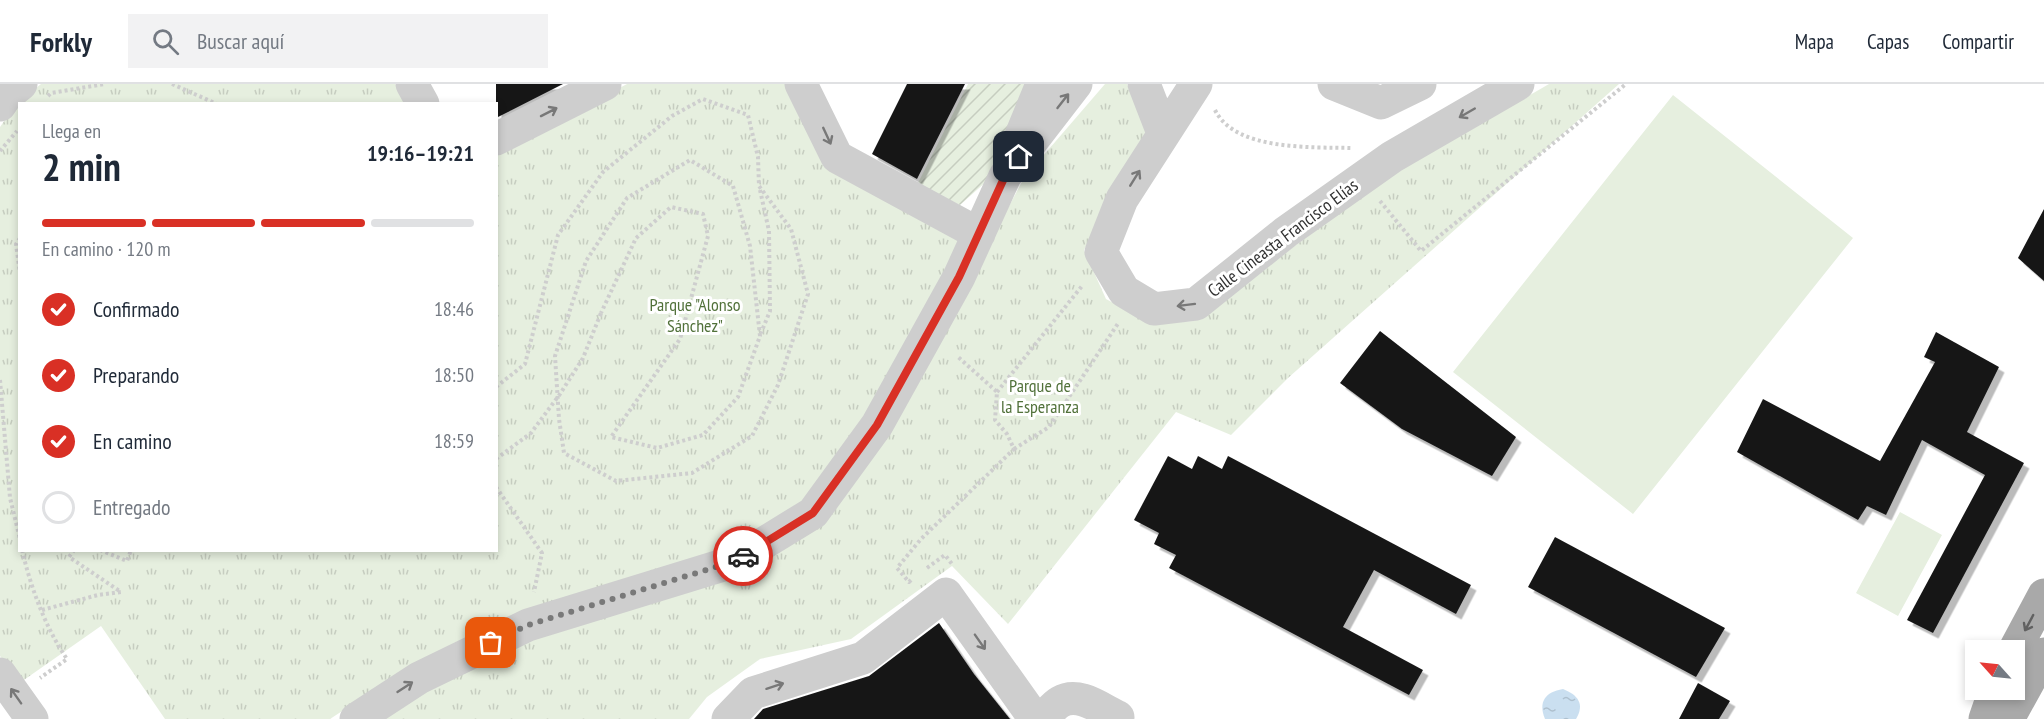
<!DOCTYPE html>
<html lang="es">
<meta charset="utf-8">
<style>
body{margin:0;font-family:"PT Sans Narrow",sans-serif;background:#f2f2f3;color:#1f2937;height:100vh;display:flex;flex-direction:column;font-size:22px;white-space:nowrap}
*{box-sizing:border-box;margin:0}
p{font-size:20px;color:#747a83}
.icon{flex:none;width:33px;height:33px;fill:none;stroke:currentColor;stroke-width:2;stroke-linecap:round;stroke-linejoin:round}
.map{position:relative;flex:1;overflow:hidden}
.details{position:absolute;left:18px;top:18px;width:480px;height:450px;display:flex;flex-direction:column;background:#fff;border-radius:0px;box-shadow:0 3px 9px #0003}
.details>*{flex:none}
.needle{width:39px;rotate:297deg}
.controls{position:absolute;left:1965px;top:556px;display:grid;gap:12px}
.controls a{display:grid;place-items:center;width:60px;height:60px;border-radius:0px;background:#fff;box-shadow:0 3px 9px #0003;font-size:30px}
.pin{position:absolute;display:grid;place-items:center;width:51px;height:51px;color:#fff;margin:-26px;border-radius:12px;box-shadow:0 3px 9px #0006}
.courier{position:absolute;display:grid;place-items:center;width:60px;height:60px;margin:-30px;border:4px solid #d93025;border-radius:50%;background:#fff;color:#222;box-shadow:0 2px 8px #0007}
.overview em{font-style:normal;font-weight:700}
.overview div{display:flex;flex-direction:column-reverse}
.overview{display:flex;align-items:center;justify-content:space-between;height:102px;padding:0 24px}
h1{font-size:39px;font-weight:700;line-height:45px}
.bar{display:grid;grid-template-columns:repeat(4,1fr);gap:9px 6px;align-content:center;height:72px;padding:0 24px}
.bar i{height:8px;border-radius:4px;background:#e0e1e3}
.bar .active{background:#d93025}
.bar p{grid-column:span 4}
ol{padding:0 24px;list-style:none}
li{display:flex;align-items:center;gap:18px;height:66px}
li p{margin-inline-start:auto}
li .icon{padding:6px;border-radius:50%;background:#d93025;color:#fff;stroke-width:4}
li:last-child{color:#747a83}
li i{width:33px;height:33px;border:3px solid #e0e1e3;border-radius:50%}
header{display:flex;align-items:center;gap:36px;box-sizing:border-box;height:84px;padding:0 30px;background:#fff;border-bottom:2px solid #e0e1e3}
header strong{font-size:28px}
nav{display:flex;gap:33px;margin-inline-start:auto;font-size:21px}
.search{width:420px;height:54px;background:#f2f2f3;display:flex;align-items:center;gap:15px;box-sizing:border-box;padding:0 21px;border-radius:0px;color:#747a83;font-size:22px}
.map>svg:first-child{display:block}
.grass{fill:url(#grass-tufts)}
.garden{fill:url(#garden-furrows)}
.pitch{fill:#e6efdf}
.water{fill:url(#water-ripples)}
.building{fill:#181818;filter:url(#shadow)}
.lines{fill:none;stroke-linecap:round;stroke-linejoin:round}
.path{stroke:#cecece;stroke-width:4;stroke-dasharray:3 3;stroke-linecap:butt}
.minor{stroke:#cecece;stroke-width:33}
.major{stroke:#a9a9a9;stroke-width:33}
.path-bridge{stroke:#cecece;stroke-width:4;stroke-dasharray:3 3;stroke-linecap:butt}
.oneway{stroke:#787878}
.oneway2{stroke:#616161}
.done{stroke:#797979;stroke-width:6;stroke-dasharray:0 10.8}
.route{stroke:#d93025;stroke-width:8}
.labels{text-anchor:middle;stroke-width:6;stroke-linejoin:round;paint-order:stroke}
.street-label{font-size:18px;fill:#313131;stroke:#fff}
.park-label{font-size:18px;fill:#51713a;stroke:#fff}
</style>
<header>
<strong>Forkly</strong>
<div class="search"><svg class="icon" aria-label="search" viewBox="0 0 24 24"><circle cx="10" cy="10" r="6"/><path d="M15 15l6 6"/></svg>Buscar aquí</div>
<nav><a>Mapa</a><a>Capas</a><a>Compartir</a></nav>
</header>
<div class="map">
<svg width="2044" height="635" viewBox="0 0 2044 635">
<defs>
<pattern id="grass-tufts" width="24" height="20" patternUnits="userSpaceOnUse" patternTransform="scale(1.5)"><rect width="24" height="20" fill="#e6efdf"/><path d="M3 7l-1-3M5 7V3M7 7l1-3M15 17l-1-3M17 17v-4M19 17l1-3" fill="none" stroke="#c6cdc0"/></pattern>
<pattern id="garden-furrows" width="10" height="10" patternUnits="userSpaceOnUse" patternTransform="scale(1.5)"><rect width="10" height="10" fill="#e6efdf"/><path d="M-1 1l2-2M0 10L10 0M9 11l2-2" fill="none" stroke="#c6cdc0"/></pattern>
<pattern id="water-ripples" width="26" height="14" patternUnits="userSpaceOnUse" patternTransform="scale(1.5)"><rect width="26" height="14" fill="#cadff0"/><path d="M2 4q2-2 4 0t4 0M15 11q2-2 4 0t4 0" fill="none" stroke="#aec0ce"/></pattern>
<filter id="shadow"><feDropShadow dx="5.5" dy="5.5" stdDeviation="0" flood-color="#0004"/></filter>
</defs>
<rect width="100%" height="100%" fill="#fff"/>
<path class="grass" d="M 41,0 L 395,0 L 406,19 L 20,20 L 20,466 L 496,466 L 497,69 L 627,0 L 786,0 L 832,85 L 966,155 L 869,332 L 803,422 L 726,468 L 411,582 L 330,635 L 165,635 L 101,542 L 21,598 L 0,572 L 0,43 L 16,20 Z
M 1105,0 L 1127,0 L 1146,48 L 1084,166 L 1106,215 L 1151,239 L 1194,237 L 1386,94 L 1549,0 L 1619,0 L 1288,294 L 1231,351 L 1176,328 L 1008,540 L 952,482 L 851,555 L 760,575 L 707,613 L 689,635 L 380,635 L 421,609 L 533,552 L 740,490 L 894,338 L 1024,94 Z"/>
<path class="garden" d="M 968,0 L 1032,0 L 988,96 L 960,121 L 917,101 Z"/>
<path class="pitch" d="M 1673,11 L 1853,154 L 1633,430 L 1453,288 Z
M 1900,428 L 1942,451 L 1898,532 L 1856,509 Z"/>
<path class="water" d="M 1563,605 C 1578,611 1585,620 1576,635 L 1545,635 C 1538,618 1545,608 1563,605 Z"/>
<path class="building" d="M 496,0 L 563,0 L 496,34 Z
M 907,0 L 965,0 L 917,95 L 872,70 Z
M 2044,125 L 2044,197 L 2018,174 Z
M 1380,247 L 1516,353 L 1492,392 L 1402,345 L 1340,299 Z
M 1936,248 L 1999,283 L 1967,348 L 2024,379 L 1933,549 L 1907,536 L 1985,391 L 1922,356 L 1886,431 L 1867,422 L 1858,436 L 1737,368 L 1763,315 L 1880,377 L 1935,278 L 1924,273 Z
M 1168,372 L 1192,385 L 1198,372 L 1222,385 L 1228,372 L 1471,501 L 1456,530 L 1374,486 L 1343,543 L 1423,586 L 1409,611 L 1169,484 L 1176,471 L 1154,460 L 1159,449 L 1134,436 Z
M 1555,453 L 1725,544 L 1696,593 L 1528,503 Z
M 939,539 L 974,590 L 1010,635 L 754,635 L 763,625 L 869,592 Z
M 1698,599 L 1730,617 L 1719,635 L 1679,635 Z"/>
<g class="lines">
<path class="path" d="M 172,0 L 217,20
M 48,12 L 51,9 L 104,0
M 1215,26 C 1235,67 1312,63 1351,64
M 0,67 L 17,47
M 760,106 L 769,147 L 770,227 L 761,249
M 1380,117 L 1421,167 L 1626,0
M 20,154 L 16,160 L 20,189
M 0,296 L 10,414 L 20,455
M 496,303 L 525,280 L 558,151 L 603,88 L 672,32 L 703,15 L 748,31 L 758,73 L 759,102 L 791,145 L 808,210 L 778,301 L 752,352 L 692,389 L 616,397 L 564,369 L 559,335 L 555,272 L 586,177 L 627,114 L 690,76 L 733,102 L 750,162 L 760,252 L 738,313 L 703,351 L 657,364 L 611,353 L 680,255 L 708,152 L 703,130 L 671,123 L 636,154 L 601,229
M 997,308 L 1082,202
M 1014,365 L 1049,343 L 1119,238
M 496,403 L 542,469 L 534,508
M 22,466 C 31,504 45,543 67,575 L 40,594
M 100,466 L 127,477 L 131,466
M 927,484 L 945,471 L 952,480
M 911,496 L 909,498 L 897,484 L 921,455 L 1014,365 L 1007,350 L 995,336 L 997,308 L 957,272
M 42,526 L 98,511 L 121,508 L 69,473 L 74,466"/>
<path class="minor" d="M 412,0 L 423,20
M 801,0 L 837,73 L 979,150
M 1144,0 L 1163,49
M 1196,0 L 1122,115 L 1101,168 L 1124,207 L 1154,225 L 1196,220 L 1286,148 L 1392,73 L 1518,0
M 1334,0 L 1381,19 L 1420,0
M 0,21 L 6,12 L 21,0
M 1020,54 L 1042,0
M 496,55 L 605,0
M 0,590 L 32,635
M 356,635 L 419,594 L 528,541 L 733,478 L 813,429 L 877,341 L 959,193 L 1005,92 L 1076,0
M 728,635 L 753,609 L 863,574 L 946,510 L 1035,635
M 1042,635 C 1048,630 1053,622 1060,618 C 1079,607 1101,625 1118,633"/>
<path class="major" d="M 2014,567 L 2044,511
M 1985,635 L 1995,606
M 2008,635 L 2044,570"/>
<path class="path-bridge" d="M 496,375 L 531,349 L 560,310 L 583,274 L 601,229"/>
</g>
<defs><path id="oneway-shaft" d="M-6 0H5M1.5-3L5.5 0L1.5 3" fill="none" stroke-width="1.6" stroke-linecap="round" stroke-linejoin="round" transform="scale(1.5)"/></defs>
<g class="oneway">
<use href="#oneway-shaft" transform="translate(1063 17) rotate(-52)"/>
<use href="#oneway-shaft" transform="translate(549 28) rotate(-27)"/>
<use href="#oneway-shaft" transform="translate(1467 29) rotate(150)"/>
<use href="#oneway-shaft" transform="translate(827 52) rotate(65)"/>
<use href="#oneway-shaft" transform="translate(1135 94) rotate(-58)"/>
<use href="#oneway-shaft" transform="translate(1186 221) rotate(173)"/>
<use href="#oneway-shaft" transform="translate(980 558) rotate(55)"/>
<use href="#oneway-shaft" transform="translate(775 602) rotate(-18)"/>
<use href="#oneway-shaft" transform="translate(405 603) rotate(-33)"/>
<use href="#oneway-shaft" transform="translate(16 612) rotate(-125)"/>
</g>
<use class="oneway2" href="#oneway-shaft" transform="translate(2029 539) rotate(118)"/>
<g class="lines">
<path class="done" d="M 491,559 L 528,541 L 732,478 L 743,472"/>
<path class="route" d="M 743,472 L 813,429 L 877,341 L 959,193 L 1005,92 L 1019,73"/>
</g>
<g class="labels">
<g class="street-label">
<text transform="translate(1283 154) rotate(-37)" y="6">Calle Cineasta Francisco Elías</text>
</g>
<g class="park-label">
<text x="695" y="227">Parque "Alonso<tspan x="695" dy="21">Sánchez"</tspan></text>
<text x="1040" y="308">Parque de<tspan x="1040" dy="21">la Esperanza</tspan></text>
</g>
</g>
</svg>
<div class="controls">
<a><svg class="needle" viewBox="-14 -14 28 28"><path d="M0-13l5 13h-10z" fill="#e53935"/><path d="M0 13l5-13h-10z" fill="#747a83"/></svg></a>
</div>
<div class="pin" style="left:491px;top:559px;background:#ea580c"><svg class="icon" aria-label="bag" viewBox="0 0 24 24"><path d="M5 8h14l-1 12H6zM9 8a3 3 0 0 1 6 0"/></svg></div>
<div class="pin" style="left:1019px;top:73px;background:#1f2937"><svg class="icon" aria-label="home" viewBox="0 0 24 24"><path d="M3 11l9-7 9 7M6 9v11h12V9"/></svg></div>
<div class="courier" style="left:743px;top:472px"><svg class="icon" aria-label="car" viewBox="0 0 24 24"><path d="M5 17H2v-5l4-1 3-4h7l3 4 3 1v5h-3M9 17h6M6 11h13"/><circle cx="7" cy="17" r="2"/><circle cx="17" cy="17" r="2"/></svg></div>
<section class="details">
<div class="overview"><div><h1>2 min</h1><p>Llega en</p></div><em>19:16–19:21</em></div>
<div class="bar"><i class="active"></i><i class="active"></i><i class="active"></i><i></i><p>En camino · 120 m</p></div>
<ol>
<li><svg class="icon" aria-label="check" viewBox="0 0 24 24"><path d="M5 12l5 5 9-10"/></svg>Confirmado<p>18:46</p></li>
<li><svg class="icon" aria-label="check" viewBox="0 0 24 24"><path d="M5 12l5 5 9-10"/></svg>Preparando<p>18:50</p></li>
<li><svg class="icon" aria-label="check" viewBox="0 0 24 24"><path d="M5 12l5 5 9-10"/></svg>En camino<p>18:59</p></li>
<li><i></i>Entregado</li>
</ol>
</section>
</div>
